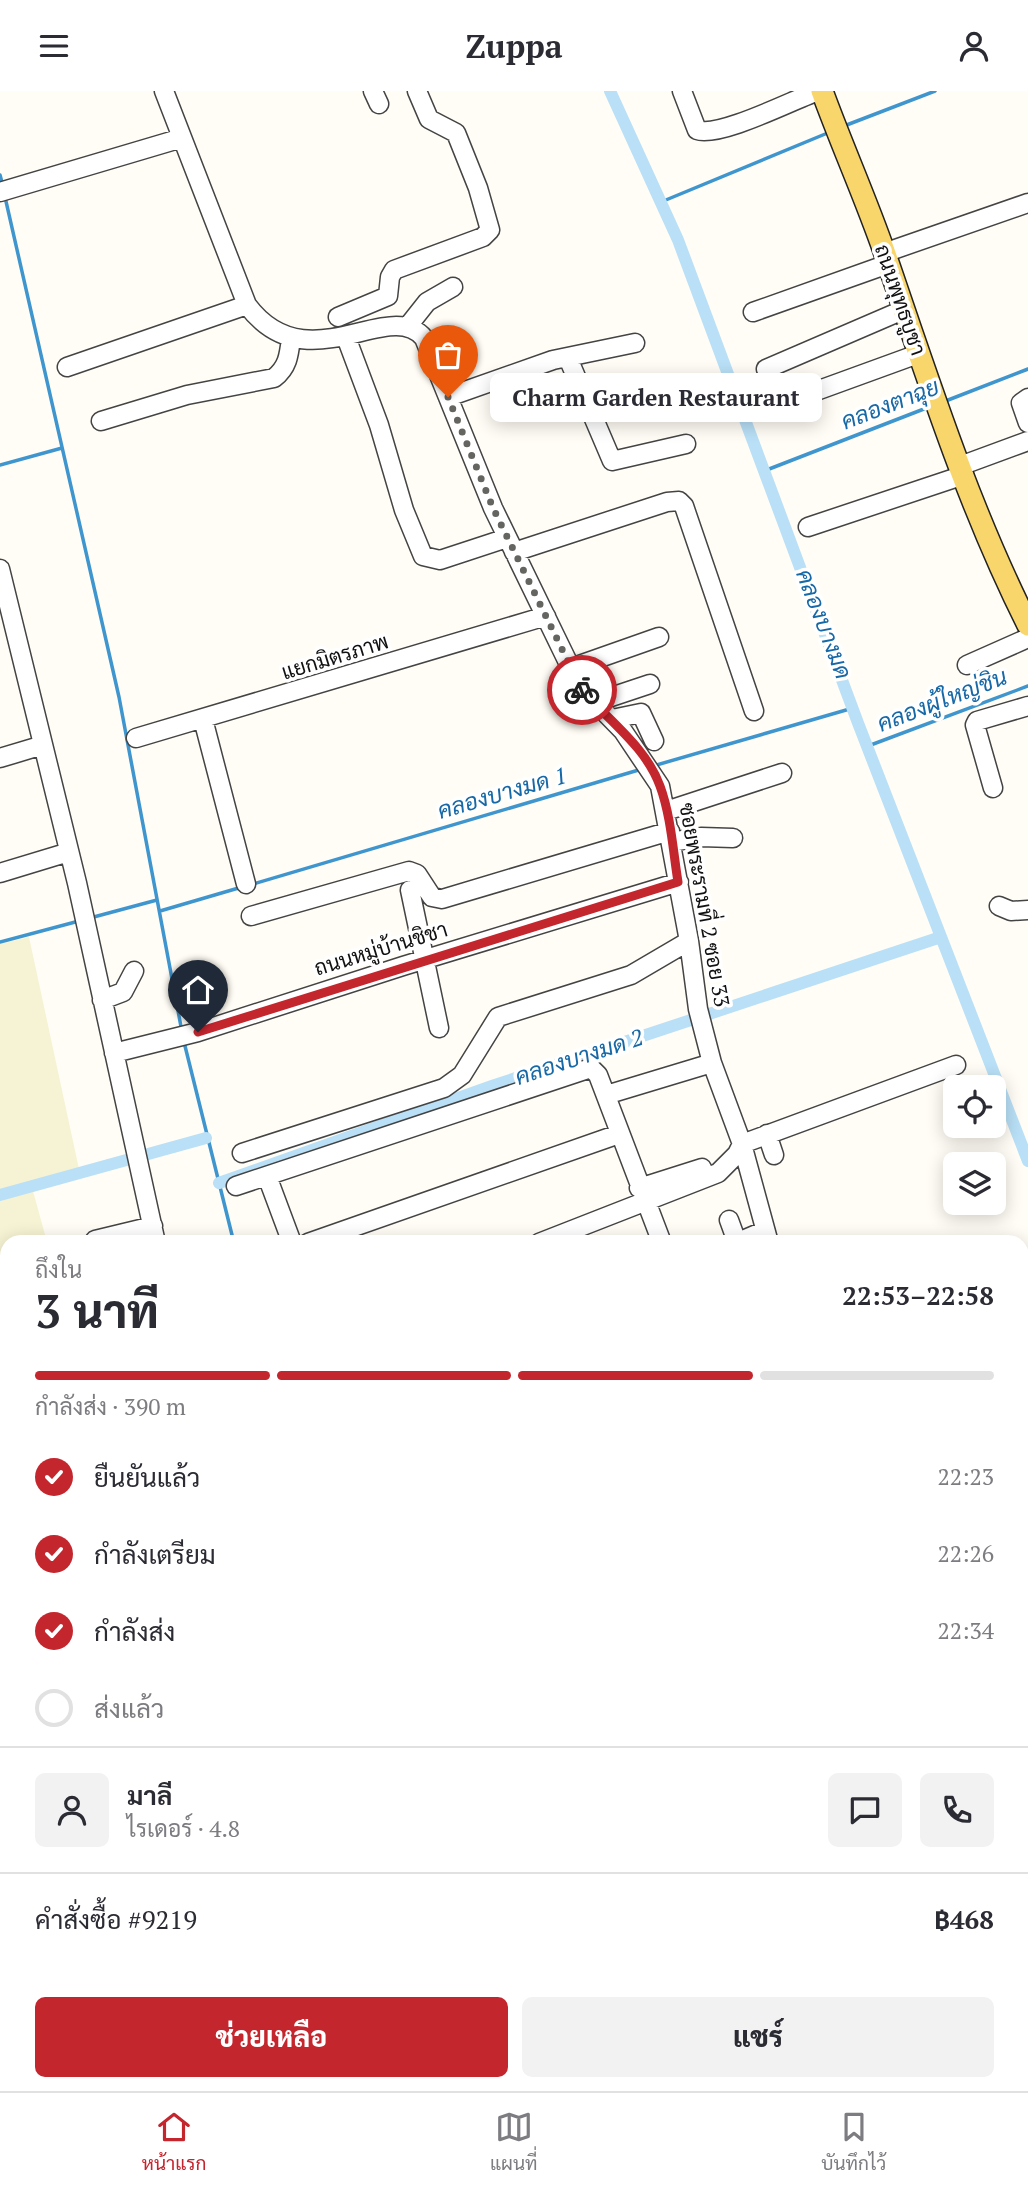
<!DOCTYPE html>
<html lang="th">
<meta charset="utf-8">
<style>
body{margin:0;font-family:"PT Serif",Sarabun,serif;background:#f2f2f3;color:#2b2b33;height:100vh;display:flex;flex-direction:column;font-size:26px;white-space:nowrap}
*{box-sizing:border-box;margin:0}
p{font-size:23px;color:#7c7c81}
.icon{flex:none;width:38px;height:38px;fill:none;stroke:currentColor;stroke-width:2;stroke-linecap:round;stroke-linejoin:round}
.map{position:relative;flex:1;overflow:hidden}
.side{position:absolute;left:0px;top:1144px;width:1029px;height:856px;display:flex;flex-direction:column;background:#fff;border-radius:21px 21px 0 0;box-shadow:0 4px 18px #0003}
.side>*{flex:none}
.tools{position:absolute;left:943px;top:984px;display:grid;gap:14px}
.tools a{display:grid;place-items:center;width:63px;height:63px;border-radius:10px;background:#fff;box-shadow:0 4px 18px #0003;font-size:35px}
.pin{position:absolute;display:grid;place-items:center;width:60px;height:60px;color:#fff;margin:-72px -30px;border-radius:50% 50% 50% 0;rotate:-45deg;box-shadow:0 0 7px #0007}
.pin .icon{rotate:45deg}
.courier{position:absolute;display:grid;place-items:center;width:70px;height:70px;margin:-35px;border:5px solid #c4262e;border-radius:50%;background:#fff;color:#222;box-shadow:0 2px 9px #0007}
.bubble{position:absolute;height:49px;border-radius:10px;background:#fff;box-shadow:0 4px 18px #0003;font-size:23px;font-weight:800;line-height:49px;text-align:center}
.summary em{font-style:normal;font-weight:800}
.summary div{display:flex;flex-direction:column-reverse}
.summary{display:flex;align-items:center;justify-content:space-between;height:119px;padding:0 35px}
h1{font-size:46px;font-weight:800;line-height:52px}
.bar{display:grid;grid-template-columns:repeat(4,1fr);gap:10px 7px;align-content:center;height:84px;padding:0 35px}
.bar i{height:9px;border-radius:5px;background:#e1e1e2}
.bar .on{background:#c4262e}
.bar p{grid-column:span 4}
.line{display:flex;align-items:center;gap:18px;padding:0 35px;border-top:2px solid #e1e1e2}
.line div{flex:1}
.round{display:grid;place-items:center;flex:none;width:74px;height:74px;border-radius:10px;background:#f2f2f3}
ol{padding:0 35px;list-style:none}
li{display:flex;align-items:center;gap:21px;height:77px}
li p{margin-inline-start:auto}
li .icon{padding:7px;border-radius:50%;background:#c4262e;color:#fff;stroke-width:4}
li:last-child{color:#7c7c81}
li i{width:38px;height:38px;border:4px solid #e1e1e2;border-radius:50%}
.action{display:flex;gap:14px;margin-top:auto;padding:14px 35px}
.action a{flex:1;height:80px;border-radius:10px;background:#c4262e;color:#fff;font-size:28px;font-weight:800;line-height:80px;text-align:center}
.action a+a{background:#f2f2f3;color:#2b2b33}
header{display:flex;justify-content:space-between;align-items:center;height:91px;padding:0 35px;background:#fff;font-size:32px;font-weight:800}
.dock{display:flex;justify-content:space-around;align-items:center;height:98px;border-top:2px solid #e1e1e2;background:#fff;font-size:19px;color:#7c7c81}
.dock a{display:grid;justify-items:center;gap:4px}
.dock .on{color:#c4262e}
.map>svg:first-child{display:block}
.farmland{fill:#f6f3d4}
.lines{fill:none;stroke-linecap:round;stroke-linejoin:round}
.stream{stroke:#3f96cf;stroke-width:3.5}
.canal{stroke:#b9e0f7;stroke-width:12}
.minor-casing{stroke:#444;stroke-width:21}
.major-casing{stroke:#222;stroke-width:24}
.minor{stroke:#fff;stroke-width:18}
.major{stroke:#f9d66b;stroke-width:21}
.done{stroke:#646461;stroke-width:7;stroke-dasharray:0 12.6}
.route{stroke:#c4262e;stroke-width:9}
.labels{text-anchor:middle;stroke-width:7;stroke-linejoin:round;paint-order:stroke}
.street-label{font-size:21px;fill:#111;stroke:#fff}
.water-label{font-size:23px;font-style:italic;fill:#1768a6;stroke:#fff}
</style>
<header><svg class="icon" aria-label="menu" viewBox="0 0 24 24"><path d="M4 6h16M4 12h16M4 18h16"/></svg>Zuppa<svg class="icon" aria-label="person" viewBox="0 0 24 24"><circle cx="12" cy="8" r="4"/><path d="M4 21q1-7 8-7t8 7"/></svg></header>
<div class="map">
<svg width="1028" height="2000" viewBox="0 0 1028 2000">
<rect width="100%" height="100%" fill="#fffdf5"/>
<path class="farmland" d="M 29,846 L 79,1078 L 0,1100 L 0,853 Z
M 33,1100 L 47,1151 L 7,1152 L 7,1225 L 0,1227 L 0,1110 Z
M 647,1993 L 810,1993 L 794,2000 L 649,2000 Z"/>
<g class="lines">
<path class="stream" d="M 844,35 L 935,0
M 0,84 L 3,95
M 5,106 L 119,606 L 182,941
M 661,111 L 830,41
M 943,311 L 1028,278
M 0,374 L 62,357
M 764,380 L 929,316
M 868,655 L 1028,595
M 653,675 L 853,617
M 253,793 L 642,678
M 160,820 L 242,796
M 90,827 L 157,809
M 0,851 L 79,830
M 184,951 L 234,1152
M 1022,1422 L 1028,1420
M 0,1627 L 7,1625
M 1022,1758 L 1028,1756
M 414,1993 L 415,2000
M 441,2000 L 458,1993"/>
<path class="canal" d="M 610,0 L 678,149 L 858,632 L 1028,1070
M 219,1092 L 492,995 L 941,846
M 0,1104 L 206,1047"/>
<g class="minor-casing">
<path id="minor" d="M 164,0 L 247,214 C 307,294 389,205 424,247 L 493,417 L 580,596 L 623,640 L 660,695 L 689,850 L 698,918 L 712,972 L 742,1053 L 769,1152
M 373,0 L 379,13
M 682,0 L 697,39 C 719,47 793,9 818,0
M 0,101 L 182,47
M 884,162 L 1028,112
M 753,221 L 888,173
M 338,226 L 388,205 L 390,186 L 394,179 L 483,146 L 490,139 L 478,97 L 456,42 L 429,28 L 417,0
M 408,235 L 427,211 L 453,196
M 346,246 L 379,334 L 404,419 L 423,465 L 440,469 L 507,447
M 568,267 L 612,370 L 686,353
M 67,276 L 247,214
M 766,278 L 903,219
M 448,306 L 553,269 L 635,252
M 1028,307 L 1021,312 L 1028,332
M 775,315 L 918,263
M 101,330 L 187,304 L 274,287 C 288,276 289,264 291,247
M 960,375 L 1028,350
M 808,436 L 964,384
M 514,461 L 667,411 L 679,410 L 684,415 L 754,620
M 0,478 L 77,792 L 156,1152
M 967,574 L 1028,547
M 571,577 L 659,546
M 593,612 L 650,593
M 203,628 L 246,793
M 612,628 L 641,622 L 654,650
M 136,647 L 546,525
M 0,667 L 43,654
M 993,697 L 975,634 L 977,630 L 1028,615
M 666,720 L 782,682
M 671,751 L 701,746 L 733,747
M 0,782 L 69,761
M 410,799 L 439,937
M 999,815 L 1011,820 L 1028,819
M 251,825 L 409,780 L 417,783 L 432,806 L 442,808 L 670,740
M 102,909 L 123,901 L 134,880
M 114,962 L 198,941 L 403,875 L 679,791
M 606,1004 L 712,972
M 767,1043 L 774,1064
M 242,1062 L 444,997 L 462,984 L 498,926 L 631,884 L 689,850
M 267,1085 L 292,1152
M 236,1095 L 591,977 L 598,984 L 662,1152
M 639,1097 L 702,1077
M 729,1129 L 737,1151
M 95,1149 L 153,1135
M 308,1152 L 619,1043
M 539,1152 L 718,1082 L 737,1063 L 742,1053 L 956,974
M 736,1152 L 764,1140
M 0,1313 L 7,1343
M 0,1508 L 7,1505
M 1022,1585 L 1028,1582
M 1022,1634 L 1028,1631
M 1022,1683 L 1028,1681
M 0,1696 L 7,1694
M 1022,1722 L 1028,1720
M 1022,1796 L 1028,1812
M 1022,1894 L 1028,1892
M 1022,1941 L 1028,1942
M 166,1993 L 167,2000
M 346,1993 L 348,2000
M 848,1993 L 868,1993
M 771,2000 L 788,1993"/>
</g>
<g class="major-casing">
<path id="major" d="M 822,0 C 842,55 866,108 885,163 C 928,288 968,415 1028,534"/>
</g>
<use href="#minor" class="minor"/>
<use href="#major" class="major"/>
</g>
<g class="lines">
<path class="done" d="M 448,306 L 493,417 L 582,599"/>
<path class="route" d="M 198,941 L 678,791 C 673,760 671,725 660,695 C 646,656 609,630 582,599"/>
</g>
<g class="labels">
<g class="street-label">
<text transform="translate(900 209) rotate(71)" y="7">ถนนพุทธบูชา</text>
<text transform="translate(335 566) rotate(-17)" y="7">แยกมิตรภาพ</text>
<text transform="translate(704 814) rotate(80)" y="7">ซอยพระรามที่ 2 ซอย 33</text>
<text transform="translate(381 858) rotate(-17)" y="7">ถนนหมู่บ้านชิชา</text>
</g>
<g class="water-label">
<text transform="translate(890 313) rotate(-21)" y="8">คลองตาฉุย</text>
<text transform="translate(824 533) rotate(69)" y="8">คลองบางมด</text>
<text transform="translate(942 609) rotate(-21)" y="8">คลองผู้ใหญ่ชิน</text>
<text transform="translate(502 702) rotate(-16)" y="8">คลองบางมด 1</text>
<text transform="translate(579 966) rotate(-18)" y="8">คลองบางมด 2</text>
</g>
</g>
</svg>
<div class="tools">
<a><svg class="icon" aria-label="locate" viewBox="0 0 24 24"><circle cx="12" cy="12" r="6"/><path d="M12 2v4M12 18v4M2 12h4M18 12h4"/></svg></a>
<a><svg class="icon" aria-label="layers" viewBox="0 0 24 24"><path d="M12 4l9 5-9 5-9-5zM3 14l9 5 9-5"/></svg></a>
</div>
<div class="pin" style="left:448px;top:306px;background:#ea580c"><svg class="icon" aria-label="bag" viewBox="0 0 24 24"><path d="M5 8h14l-1 12H6zM9 8a3 3 0 0 1 6 0"/></svg></div>
<div class="pin" style="left:198px;top:941px;background:#1f2937"><svg class="icon" aria-label="home" viewBox="0 0 24 24"><path d="M3 11l9-7 9 7M6 9v11h12V9"/></svg></div>
<div class="courier" style="left:582px;top:599px"><svg class="icon" aria-label="bike" viewBox="0 0 24 24"><circle cx="6" cy="16" r="4"/><circle cx="18" cy="16" r="4"/><path d="M6 16l4-8h5l3 8M10 8l3 8H6M13 5h3"/></svg></div>
<div class="bubble" style="left:490px;top:282px;width:332px">Charm Garden Restaurant</div>
<section class="side">
<div class="summary"><div><h1>3 นาที</h1><p>ถึงใน</p></div><em>22:53–22:58</em></div>
<div class="bar"><i class="on"></i><i class="on"></i><i class="on"></i><i></i><p>กำลังส่ง · 390 m</p></div>
<ol>
<li><svg class="icon" aria-label="check" viewBox="0 0 24 24"><path d="M5 12l5 5 9-10"/></svg>ยืนยันแล้ว<p>22:23</p></li>
<li><svg class="icon" aria-label="check" viewBox="0 0 24 24"><path d="M5 12l5 5 9-10"/></svg>กำลังเตรียม<p>22:26</p></li>
<li><svg class="icon" aria-label="check" viewBox="0 0 24 24"><path d="M5 12l5 5 9-10"/></svg>กำลังส่ง<p>22:34</p></li>
<li><i></i>ส่งแล้ว</li>
</ol>
<div class="line" style="height:126px"><a class="round"><svg class="icon" aria-label="person" viewBox="0 0 24 24"><circle cx="12" cy="8" r="4"/><path d="M4 21q1-7 8-7t8 7"/></svg></a><div><b>มาลี</b><p>ไรเดอร์ · 4.8</p></div><a class="round"><svg class="icon" aria-label="chat" viewBox="0 0 24 24"><path d="M4 5h16v11H9l-5 4z"/></svg></a><a class="round"><svg class="icon" aria-label="phone" viewBox="0 0 24 24"><path d="M5 4h4l2 5-3 2q2 4 5 5l2-3 5 2v4C11 20 4 13 5 4z"/></svg></a></div>
<div class="line" style="height:91px"><div>คำสั่งซื้อ #9219</div><b>฿468</b></div>
<div class="action"><a>ช่วยเหลือ</a><a>แชร์</a></div>
</section>
</div>
<nav class="dock">
<a class="on"><svg class="icon" aria-label="home" viewBox="0 0 24 24"><path d="M3 11l9-7 9 7M6 9v11h12V9"/></svg>หน้าแรก</a>
<a><svg class="icon" aria-label="map" viewBox="0 0 24 24"><path d="M3 6l6-2 6 2 6-2v14l-6 2-6-2-6 2zM9 4v14M15 6v14"/></svg>แผนที่</a>
<a><svg class="icon" aria-label="saved" viewBox="0 0 24 24"><path d="M7 4h10v16l-5-4-5 4z"/></svg>บันทึกไว้</a>
</nav>
